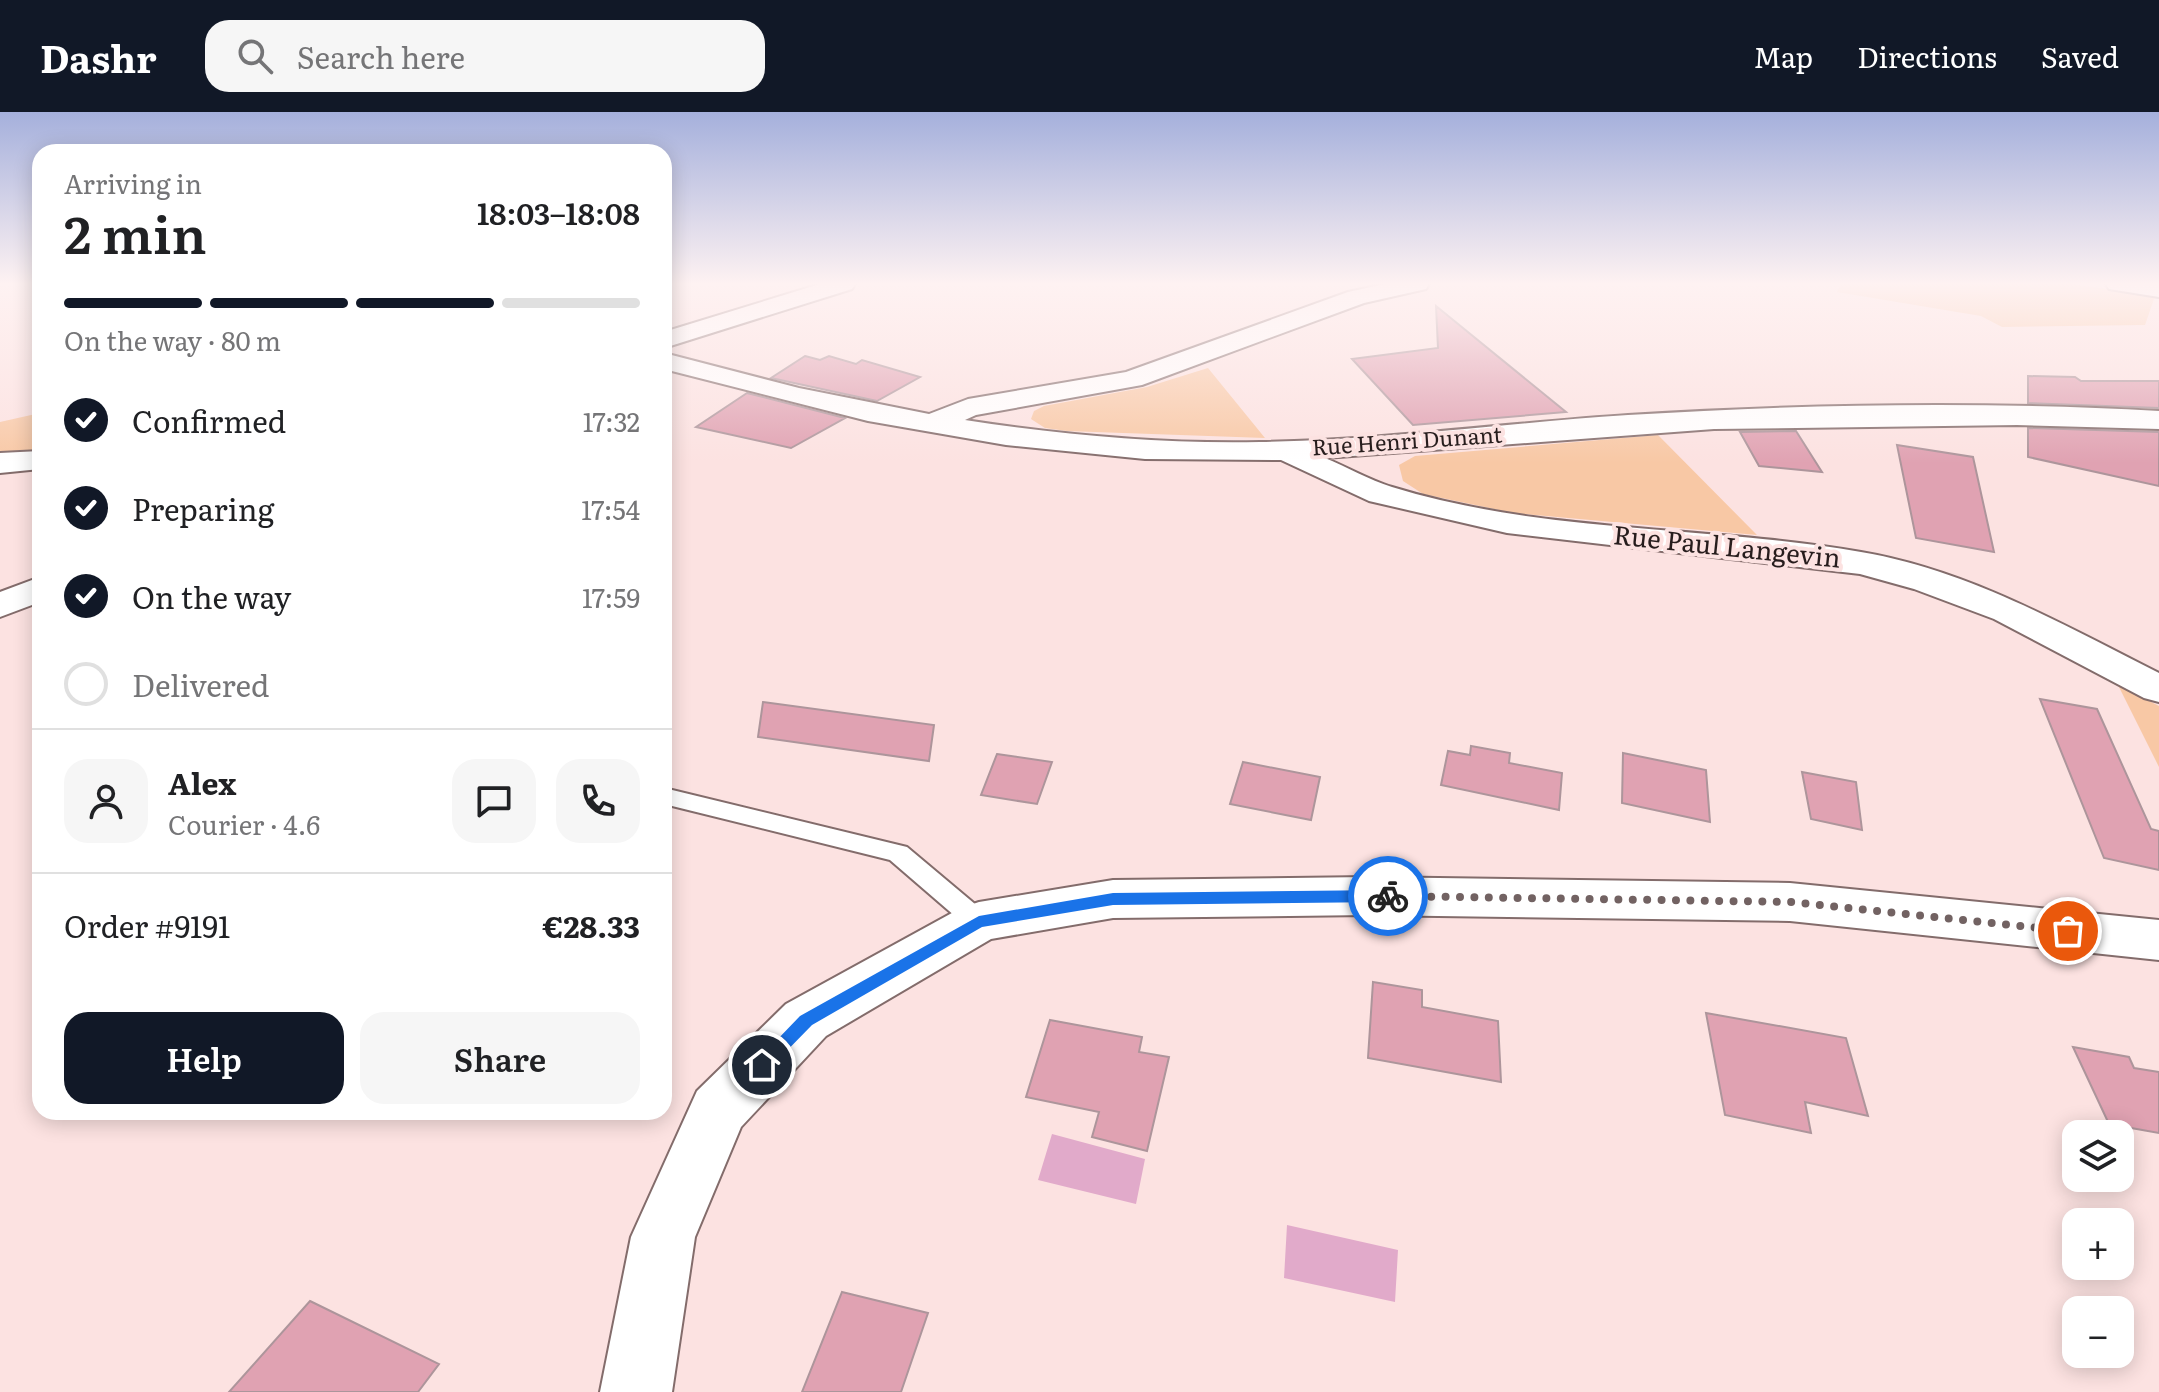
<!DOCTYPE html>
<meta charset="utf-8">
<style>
body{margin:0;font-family:Literata,serif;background:#f6f6f6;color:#202124;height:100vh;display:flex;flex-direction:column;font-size:30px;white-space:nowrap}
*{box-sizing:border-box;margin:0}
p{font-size:26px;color:#757577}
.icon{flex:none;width:44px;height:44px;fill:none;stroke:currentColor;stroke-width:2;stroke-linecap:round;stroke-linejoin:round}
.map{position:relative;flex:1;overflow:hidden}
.sheet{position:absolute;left:32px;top:32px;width:640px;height:976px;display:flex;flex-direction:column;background:#fff;border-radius:24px;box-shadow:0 4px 20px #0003}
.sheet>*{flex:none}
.buttons{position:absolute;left:2062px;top:1008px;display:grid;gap:16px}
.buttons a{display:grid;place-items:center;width:72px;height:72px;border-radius:16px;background:#fff;box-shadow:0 4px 20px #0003;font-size:40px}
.pin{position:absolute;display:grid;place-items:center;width:68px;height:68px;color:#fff;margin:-34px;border:4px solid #fff;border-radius:50%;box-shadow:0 2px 8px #0007}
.courier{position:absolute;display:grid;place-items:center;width:80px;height:80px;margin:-40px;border:6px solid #1a73e8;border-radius:50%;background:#fff;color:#222;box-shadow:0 2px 10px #0007}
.head em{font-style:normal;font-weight:600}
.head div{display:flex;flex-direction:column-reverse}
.head{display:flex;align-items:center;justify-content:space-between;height:136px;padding:0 32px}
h1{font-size:52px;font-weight:600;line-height:60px}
.bar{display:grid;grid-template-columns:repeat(4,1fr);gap:12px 8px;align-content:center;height:96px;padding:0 32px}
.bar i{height:10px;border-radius:6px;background:#e0e0e0}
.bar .active{background:#111827}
.bar p{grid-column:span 4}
.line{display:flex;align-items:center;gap:20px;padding:0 32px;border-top:2px solid #e0e0e0}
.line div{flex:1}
.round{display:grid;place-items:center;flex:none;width:84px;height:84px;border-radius:24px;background:#f6f6f6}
ol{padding:0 32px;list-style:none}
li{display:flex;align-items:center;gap:24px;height:88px}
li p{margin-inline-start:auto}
li .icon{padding:8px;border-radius:50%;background:#111827;color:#fff;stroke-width:4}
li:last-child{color:#757577}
li i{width:44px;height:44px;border:4px solid #e0e0e0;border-radius:50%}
.button{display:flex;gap:16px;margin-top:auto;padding:16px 32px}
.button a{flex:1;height:92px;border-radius:24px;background:#111827;color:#fff;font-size:32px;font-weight:600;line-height:92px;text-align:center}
.button a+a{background:#f6f6f6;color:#202124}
header{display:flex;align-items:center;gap:48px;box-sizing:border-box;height:112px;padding:0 40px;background:#111827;color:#fff}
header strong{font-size:38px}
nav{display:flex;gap:44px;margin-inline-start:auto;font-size:28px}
.search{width:560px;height:72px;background:#f6f6f6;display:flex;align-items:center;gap:20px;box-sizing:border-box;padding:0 28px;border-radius:24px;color:#757577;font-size:30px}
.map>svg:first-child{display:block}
.green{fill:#f8c8a5}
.water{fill:#e1aaca}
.building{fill:#e0a2b2;stroke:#ad959b;stroke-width:2}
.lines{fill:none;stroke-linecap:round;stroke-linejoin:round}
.lane-casing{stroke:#836c6b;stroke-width:4}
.street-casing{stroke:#836c6b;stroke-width:4}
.lane{fill:#fff;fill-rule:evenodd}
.street{fill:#fff;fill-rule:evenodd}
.route{fill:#1a73e8}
.done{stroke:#726262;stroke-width:8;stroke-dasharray:0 14.4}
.labels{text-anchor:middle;stroke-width:8;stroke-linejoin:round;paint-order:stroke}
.far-street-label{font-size:22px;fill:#271d1d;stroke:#fce2e1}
.street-label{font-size:26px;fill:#271d1d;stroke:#fce2e1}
</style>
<header>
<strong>Dashr</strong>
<div class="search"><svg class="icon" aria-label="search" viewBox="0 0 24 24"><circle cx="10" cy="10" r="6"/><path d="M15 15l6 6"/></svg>Search here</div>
<nav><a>Map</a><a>Directions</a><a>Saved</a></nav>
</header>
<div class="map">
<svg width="2159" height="1280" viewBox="0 0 2159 1280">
<rect width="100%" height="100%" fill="#fce2e1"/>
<path class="green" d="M 1841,172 L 2073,172 L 2155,184 L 2145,213 L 2002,215 L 1981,204 L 1837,180 Z
M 1208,256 L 1265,326 L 1067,319 L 1045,316 L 1031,307 L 1034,299 L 1044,294 L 1147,275 Z
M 40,301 L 40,348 L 0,351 L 0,310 Z
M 1658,323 L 1757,423 L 1513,401 L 1423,382 L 1403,369 L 1399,353 L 1415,344 Z
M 2118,573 L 2159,594 L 2159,655 Z"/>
<path class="water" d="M 1052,1022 L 1145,1047 L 1136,1092 L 1038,1068 Z
M 1287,1113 L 1398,1138 L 1395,1190 L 1284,1166 Z"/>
<path class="building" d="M 1436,194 L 1566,300 L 1413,313 L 1352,247 L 1438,236 Z
M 805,244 L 820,248 L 829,244 L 856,252 L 862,248 L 920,265 L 877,289 L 771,266 Z
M 2028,264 L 2075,265 L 2081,269 L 2159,269 L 2159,296 L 2028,291 Z
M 747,281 L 845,306 L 791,336 L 696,315 Z
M 2028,316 L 2159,320 L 2159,374 L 2028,345 Z
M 1796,319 L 1822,360 L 1759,354 L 1740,320 Z
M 1897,333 L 1973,345 L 1994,440 L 1916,426 Z
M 2040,587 L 2097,597 L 2151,717 L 2159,719 L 2159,758 L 2104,746 Z
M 763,590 L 934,613 L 929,649 L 758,625 Z
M 1471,634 L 1510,641 L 1509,651 L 1562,661 L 1559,698 L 1441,673 L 1448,639 L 1470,643 Z
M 1623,641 L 1706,658 L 1710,710 L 1622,691 Z
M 997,642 L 1052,650 L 1037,692 L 981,683 Z
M 1243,650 L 1320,665 L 1311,708 L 1230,692 Z
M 1802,660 L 1856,670 L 1862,718 L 1811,707 Z
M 1373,870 L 1422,878 L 1422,895 L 1498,909 L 1501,970 L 1368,946 Z
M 1706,901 L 1846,926 L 1868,1004 L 1805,990 L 1811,1021 L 1725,1003 Z
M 1050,908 L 1142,925 L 1139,940 L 1169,945 L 1147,1039 L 1092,1025 L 1099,1000 L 1026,985 Z
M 2073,935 L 2129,945 L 2134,956 L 2159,960 L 2159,1021 L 2109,1012 Z
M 842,1180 L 928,1201 L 901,1280 L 802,1280 Z
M 310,1189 L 439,1252 L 418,1280 L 229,1280 Z"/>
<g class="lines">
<g class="lane-casing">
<path id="lane" d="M 664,676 L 907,735 L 988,803 L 992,810 L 988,817 L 979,820 L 970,817 L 890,748 L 664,692 Z"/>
</g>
<g class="street-casing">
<path id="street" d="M 820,172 L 855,172 L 852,177 L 664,236 L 664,220 Z
M 1385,172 L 1429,172 L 1426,177 L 1364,191 L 1142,273 L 976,303 L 965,308 C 1063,323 1161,332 1260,330 C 1383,328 1505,311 1628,303 C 1804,292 1983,289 2159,299 L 2159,317 L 2017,313 L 1714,317 L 1325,346 C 1347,355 1369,368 1392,375 C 1544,422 1706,413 1861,440 C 1968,458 2064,513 2159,561 L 2159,590 L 2144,586 L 1994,507 L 1914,477 L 1860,462 L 1507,421 L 1369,389 L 1281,348 L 1145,347 L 1006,333 L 868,309 L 664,257 L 664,241 L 799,276 L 929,302 L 968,287 L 1126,260 L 1348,180 Z
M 2106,172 L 2159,172 L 2159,185 L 2109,177 Z
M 40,339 L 40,357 L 0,361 L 0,341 Z
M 40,465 L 40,490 L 0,505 L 0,480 Z
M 1368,765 L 1790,771 L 2159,808 L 2159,848 L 1790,809 L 1368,803 L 1113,806 L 991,827 L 826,924 L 741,1015 L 695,1125 L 672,1280 L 600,1280 L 631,1125 L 697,979 L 786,892 L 961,796 L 979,790 L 1113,768 Z"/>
</g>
<use href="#lane" class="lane"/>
<use href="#street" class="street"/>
</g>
<linearGradient id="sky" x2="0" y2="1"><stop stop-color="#a5b0dc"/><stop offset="0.49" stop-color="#fef2f2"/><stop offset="1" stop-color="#fef2f2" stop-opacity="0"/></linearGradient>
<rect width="2159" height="351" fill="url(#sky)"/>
<path class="route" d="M 1388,778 L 1395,784 L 1388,790 L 1113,793 L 982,815 L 812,913 L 768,958 L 762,960 L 753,953 L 800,904 L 979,804 L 1113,781 Z"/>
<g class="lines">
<path class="done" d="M 1388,784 L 1790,790 L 2068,819"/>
</g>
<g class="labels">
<g class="far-street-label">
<text transform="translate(1407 329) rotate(-4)" y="8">Rue Henri Dunant</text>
</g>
<g class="street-label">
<text transform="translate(1727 435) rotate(6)" y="9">Rue Paul Langevin</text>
</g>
</g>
</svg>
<div class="buttons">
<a><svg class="icon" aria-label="layers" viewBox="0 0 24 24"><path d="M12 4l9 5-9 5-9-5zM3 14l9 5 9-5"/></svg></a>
<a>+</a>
<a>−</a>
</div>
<div class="pin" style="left:2068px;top:819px;background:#ea580c"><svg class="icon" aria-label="bag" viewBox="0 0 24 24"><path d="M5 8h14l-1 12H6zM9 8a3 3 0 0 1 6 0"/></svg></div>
<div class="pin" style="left:762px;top:953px;background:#1f2937"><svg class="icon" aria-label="home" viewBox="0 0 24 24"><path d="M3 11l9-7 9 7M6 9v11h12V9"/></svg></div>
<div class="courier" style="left:1388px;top:784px"><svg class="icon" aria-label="bike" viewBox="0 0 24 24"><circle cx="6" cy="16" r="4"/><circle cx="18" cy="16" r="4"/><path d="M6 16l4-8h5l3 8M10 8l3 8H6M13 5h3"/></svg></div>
<section class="sheet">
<div class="head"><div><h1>2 min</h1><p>Arriving in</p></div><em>18:03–18:08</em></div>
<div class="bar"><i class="active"></i><i class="active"></i><i class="active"></i><i></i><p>On the way · 80 m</p></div>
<ol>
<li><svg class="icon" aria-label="check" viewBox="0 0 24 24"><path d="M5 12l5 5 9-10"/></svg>Confirmed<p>17:32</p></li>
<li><svg class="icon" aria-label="check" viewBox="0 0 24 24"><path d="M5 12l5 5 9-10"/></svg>Preparing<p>17:54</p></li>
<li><svg class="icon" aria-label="check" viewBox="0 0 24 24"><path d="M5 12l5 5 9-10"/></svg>On the way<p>17:59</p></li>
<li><i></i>Delivered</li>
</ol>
<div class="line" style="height:144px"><a class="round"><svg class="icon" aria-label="person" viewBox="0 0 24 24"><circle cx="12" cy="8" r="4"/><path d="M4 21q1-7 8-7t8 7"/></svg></a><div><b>Alex</b><p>Courier · 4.6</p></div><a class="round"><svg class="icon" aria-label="chat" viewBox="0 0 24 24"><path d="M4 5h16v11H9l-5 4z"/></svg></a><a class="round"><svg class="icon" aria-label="phone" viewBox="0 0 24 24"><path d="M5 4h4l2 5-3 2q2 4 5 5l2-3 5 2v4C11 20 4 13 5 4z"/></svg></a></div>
<div class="line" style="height:104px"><div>Order #9191</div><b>€28.33</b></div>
<div class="button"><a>Help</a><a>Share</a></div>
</section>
</div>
